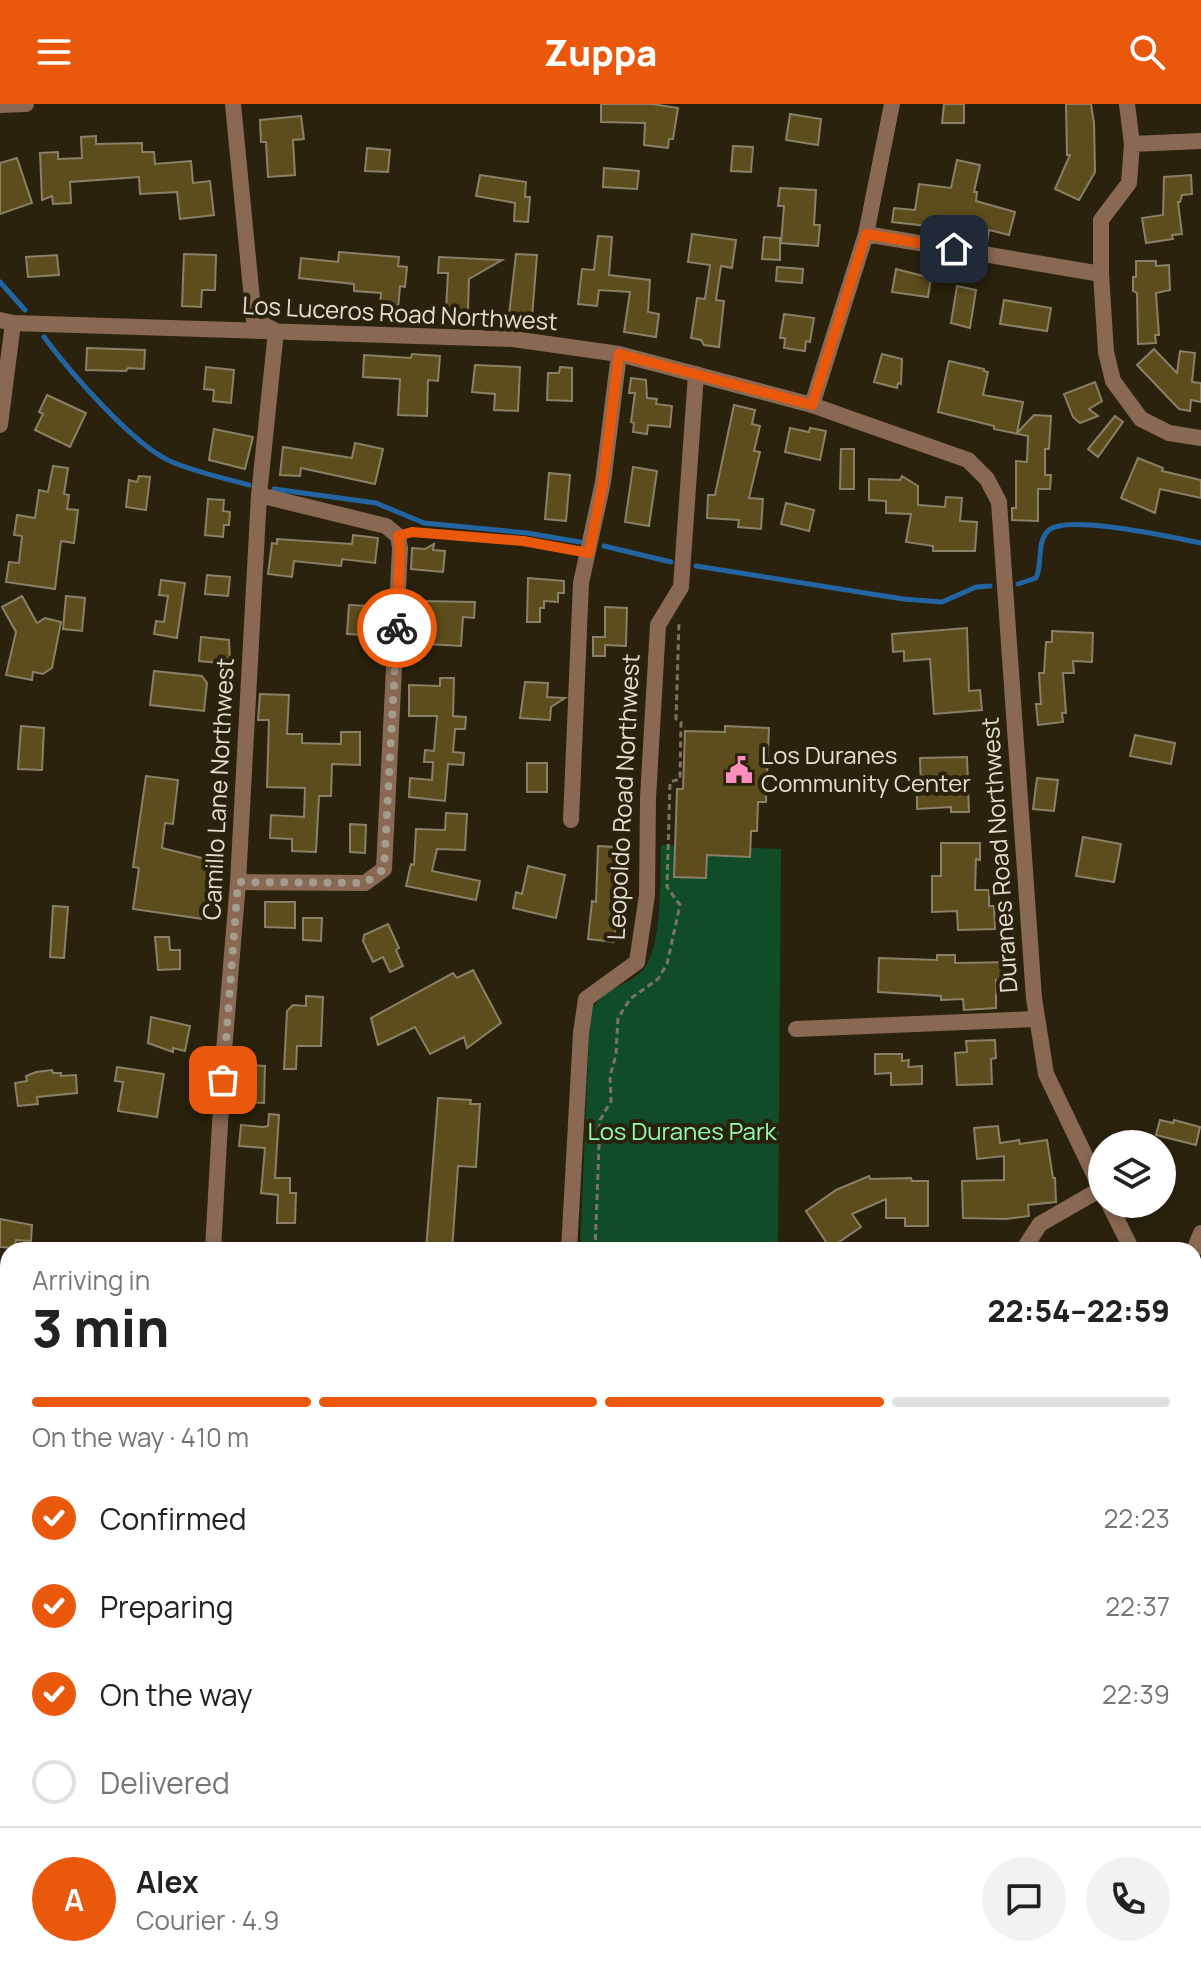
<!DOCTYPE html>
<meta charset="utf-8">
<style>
body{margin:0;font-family:Manrope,sans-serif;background:#f2f2f2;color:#222;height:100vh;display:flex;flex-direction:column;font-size:30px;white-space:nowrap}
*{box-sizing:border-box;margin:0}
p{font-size:26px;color:#767676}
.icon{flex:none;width:44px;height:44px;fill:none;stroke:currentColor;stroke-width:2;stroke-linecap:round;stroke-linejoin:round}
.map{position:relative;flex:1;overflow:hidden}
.drawer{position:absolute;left:0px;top:1138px;width:1202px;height:744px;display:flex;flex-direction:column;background:#fff;border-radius:24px 24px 0 0;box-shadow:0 4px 12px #0003}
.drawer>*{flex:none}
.buttons{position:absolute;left:1088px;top:1026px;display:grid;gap:16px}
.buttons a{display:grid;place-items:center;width:88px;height:88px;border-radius:50%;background:#fff;box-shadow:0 4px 12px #0003;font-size:40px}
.pin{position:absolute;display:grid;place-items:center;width:68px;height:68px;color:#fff;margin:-34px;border-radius:16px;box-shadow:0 4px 12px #0006}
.courier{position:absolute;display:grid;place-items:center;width:80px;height:80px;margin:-40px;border:6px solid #ea580c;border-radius:50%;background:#fff;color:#222;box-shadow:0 2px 10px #0007}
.summary em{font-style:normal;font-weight:800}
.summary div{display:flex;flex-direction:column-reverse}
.summary{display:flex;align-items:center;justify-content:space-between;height:136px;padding:0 32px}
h1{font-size:52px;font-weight:800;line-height:60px}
.bar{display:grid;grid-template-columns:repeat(4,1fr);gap:12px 8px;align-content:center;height:96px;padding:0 32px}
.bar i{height:10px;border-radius:6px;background:#e0e0e0}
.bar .active{background:#ea580c}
.bar p{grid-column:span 4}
.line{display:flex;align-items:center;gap:20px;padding:0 32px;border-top:2px solid #e0e0e0}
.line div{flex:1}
.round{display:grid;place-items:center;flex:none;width:84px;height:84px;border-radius:42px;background:#f2f2f2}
ol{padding:0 32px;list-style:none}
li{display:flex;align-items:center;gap:24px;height:88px}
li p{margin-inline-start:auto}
li .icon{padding:8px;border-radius:50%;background:#ea580c;color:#fff;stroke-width:4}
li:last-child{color:#767676}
li i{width:44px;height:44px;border:4px solid #e0e0e0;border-radius:50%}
header{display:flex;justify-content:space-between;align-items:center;height:104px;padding:0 32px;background:#ea580c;color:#fff;font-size:36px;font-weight:800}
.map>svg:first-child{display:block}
.green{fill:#114c29}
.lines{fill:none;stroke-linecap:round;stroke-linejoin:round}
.stream{stroke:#2265a2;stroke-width:5}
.building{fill:#5e4d1c;stroke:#8a8068;stroke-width:2}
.path{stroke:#7b7462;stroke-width:3;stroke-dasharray:6 4;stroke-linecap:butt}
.service{stroke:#896954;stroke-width:8}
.minor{stroke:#896954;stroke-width:16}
.tertiary{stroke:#896954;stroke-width:16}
.done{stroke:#a39d8d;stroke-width:8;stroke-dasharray:0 14.4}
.route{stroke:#ea580c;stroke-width:10}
.labels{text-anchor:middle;stroke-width:8;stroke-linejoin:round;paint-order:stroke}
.street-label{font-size:24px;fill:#e4dfd2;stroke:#2a220d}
.poi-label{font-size:24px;fill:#e4dfd2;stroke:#2a220d;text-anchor:start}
.park-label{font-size:24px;fill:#8ffeb2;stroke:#2a220d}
</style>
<header><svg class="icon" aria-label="menu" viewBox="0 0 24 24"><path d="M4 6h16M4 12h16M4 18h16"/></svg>Zuppa<svg class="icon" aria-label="search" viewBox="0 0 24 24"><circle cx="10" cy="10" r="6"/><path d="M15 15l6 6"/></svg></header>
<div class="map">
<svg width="1201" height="1882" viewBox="0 0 1201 1882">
<rect width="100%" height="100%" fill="#2a220d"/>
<path class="green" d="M 661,741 L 781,745 L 778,1146 L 580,1146 L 590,910 C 602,883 620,886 641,868 C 663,849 660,771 661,741 Z"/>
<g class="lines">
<path class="stream" d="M 0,178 L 25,206
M 44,233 C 69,267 134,342 172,358 C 196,368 223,374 249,381
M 274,385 L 376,399 L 424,419 L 527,429 L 580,438
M 604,442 L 671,458
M 696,462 L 903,495 L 942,498 L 976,483 L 990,482
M 1018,480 L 1036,474 C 1043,460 1036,439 1048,427 C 1065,409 1174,434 1201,439"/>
</g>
<path class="building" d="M 601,0 L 652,0 L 678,4 L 673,35 L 669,35 L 668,44 L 644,41 L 645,19 L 601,18 Z
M 944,0 L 964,0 L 964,19 L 942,19 Z
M 1066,0 L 1091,0 L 1094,19 L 1095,68 L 1079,96 L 1055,85 L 1070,51 L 1067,51 Z
M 790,10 L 821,15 L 818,41 L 786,36 Z
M 301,12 L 304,35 L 293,36 L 295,71 L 268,73 L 266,38 L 261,38 L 260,16 Z
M 96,32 L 96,40 L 142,39 L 142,48 L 154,48 L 155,60 L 191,57 L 193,79 L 210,77 L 214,111 L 180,115 L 177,88 L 140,90 L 139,73 L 70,78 L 71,99 L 53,100 L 52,92 L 42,96 L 40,49 L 58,48 L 58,55 L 82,54 L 81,33 Z
M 733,42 L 753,43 L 751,68 L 731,67 Z
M 367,44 L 390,46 L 388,68 L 365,67 Z
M 17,54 L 32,99 L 0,110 L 0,59 Z
M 957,56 L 980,61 L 974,88 L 977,88 L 976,97 L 1015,108 L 1009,131 L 989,126 L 987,139 L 936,130 L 937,123 L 892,118 L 894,104 L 915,106 L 919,80 L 951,84 Z
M 604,64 L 639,67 L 637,85 L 603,83 Z
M 480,71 L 526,78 L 525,93 L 530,93 L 528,118 L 514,117 L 515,99 L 476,92 Z
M 1191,71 L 1192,90 L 1182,91 L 1180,98 L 1178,98 L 1182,130 L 1172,131 L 1173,135 L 1146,139 L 1142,114 L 1163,111 L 1164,73 Z
M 780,84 L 816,86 L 814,121 L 820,121 L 818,142 L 781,139 L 784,102 L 778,102 Z
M 692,130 L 736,136 L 732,164 L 721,162 L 716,196 L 724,197 L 719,243 L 704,241 L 701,236 L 691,234 L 697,194 L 705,195 L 710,161 L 688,158 Z
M 598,132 L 612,133 L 609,171 L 650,176 L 648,208 L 659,210 L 656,233 L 624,228 L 630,188 L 599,186 L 597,202 L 578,200 L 582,165 L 594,166 Z
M 764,133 L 780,134 L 780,156 L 762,155 Z
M 339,148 L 399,153 L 398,162 L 407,163 L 405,183 L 400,182 L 398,206 L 380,204 L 381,189 L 354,187 L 354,180 L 299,174 L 301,154 L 338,158 Z
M 184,150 L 216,151 L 215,186 L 202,186 L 201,203 L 182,202 Z
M 516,150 L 537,151 L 532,213 L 509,211 Z
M 57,151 L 59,171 L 28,173 L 26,153 Z
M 439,153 L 502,156 L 469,175 L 468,206 L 446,205 L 448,169 L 438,169 Z
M 1136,157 L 1156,157 L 1156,162 L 1169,161 L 1170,186 L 1156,189 L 1159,231 L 1155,231 L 1156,239 L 1138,240 L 1137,189 L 1133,187 L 1133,173 L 1136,173 Z
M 777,163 L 803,165 L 802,179 L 776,177 Z
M 896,165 L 931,174 L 928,193 L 892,188 Z
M 957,182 L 976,186 L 970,224 L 951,219 Z
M 1004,196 L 1051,204 L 1047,227 L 1000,220 Z
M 784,210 L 814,214 L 810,238 L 806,237 L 805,247 L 784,244 L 785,234 L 780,234 Z
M 87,244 L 145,246 L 144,265 L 128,264 L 126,267 L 86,266 Z
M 1154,245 L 1177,269 L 1180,247 L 1195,249 L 1192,278 L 1201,279 L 1201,298 L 1191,296 L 1190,307 L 1179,305 L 1137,261 Z
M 412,250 L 440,252 L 438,277 L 428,276 L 427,312 L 398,311 L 400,275 L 363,273 L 364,251 L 411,254 Z
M 882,250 L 902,255 L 901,280 L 898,279 L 897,284 L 874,278 Z
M 949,257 L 984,265 L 984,267 L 988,268 L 983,291 L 1023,298 L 1017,329 L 1034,311 L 1051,312 L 1049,345 L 1045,345 L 1045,371 L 1051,371 L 1050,385 L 1038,385 L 1038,417 L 1012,416 L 1012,404 L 1016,404 L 1016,357 L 1027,358 L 1028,332 L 994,325 L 994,322 L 938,308 Z
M 475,261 L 520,263 L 518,307 L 494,306 L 495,290 L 472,288 Z
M 206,263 L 234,266 L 231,299 L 213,297 L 214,286 L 204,285 Z
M 560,263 L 572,264 L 572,297 L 547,296 L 548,269 L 559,269 Z
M 631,274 L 646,276 L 647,294 L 657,295 L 656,300 L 672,302 L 670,323 L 648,321 L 647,330 L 633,328 L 634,319 L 631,318 L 635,289 L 629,289 Z
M 1095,278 L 1102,297 L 1089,305 L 1098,312 L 1080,319 L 1073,313 L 1064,290 Z
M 47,291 L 86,309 L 70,343 L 35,326 L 43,310 L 39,308 Z
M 734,301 L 755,306 L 752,320 L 760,322 L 754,347 L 760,348 L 749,394 L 763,395 L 761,425 L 738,423 L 739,416 L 707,414 L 708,391 L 715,391 Z
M 1115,312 L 1123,318 L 1098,353 L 1088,345 Z
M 790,324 L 809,328 L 810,324 L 826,327 L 820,356 L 785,348 Z
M 214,325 L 253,333 L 245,365 L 209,356 Z
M 355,339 L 383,345 L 375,380 L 301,364 L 300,372 L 280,371 L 283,343 L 352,354 Z
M 841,345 L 854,345 L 854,385 L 840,385 Z
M 1138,354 L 1163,364 L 1162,367 L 1201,376 L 1201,394 L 1160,385 L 1155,409 L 1121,394 Z
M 53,362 L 68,364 L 64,390 L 69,391 L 67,405 L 78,406 L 74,439 L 61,437 L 55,485 L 6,478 L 9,458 L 19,459 L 22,432 L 14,431 L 17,411 L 35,414 L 39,386 L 48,388 Z
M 633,363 L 657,367 L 649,422 L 625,418 Z
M 549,369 L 570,371 L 566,417 L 545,415 Z
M 139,372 L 150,373 L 146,406 L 126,403 L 129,376 L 137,378 Z
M 902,372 L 918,382 L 918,401 L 945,403 L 946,393 L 962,394 L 960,417 L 977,418 L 975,447 L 933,447 L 933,442 L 906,438 L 911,410 L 886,409 L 886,397 L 869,396 L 869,375 L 900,376 Z
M 208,395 L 224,396 L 223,407 L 230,408 L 229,421 L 224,421 L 223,433 L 205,431 Z
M 786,399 L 814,406 L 809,427 L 781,420 Z
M 353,431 L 378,434 L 375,459 L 342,455 L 341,462 L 294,457 L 292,473 L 268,470 L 272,439 L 277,440 L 277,435 L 352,440 Z
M 434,440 L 433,446 L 445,447 L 443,468 L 411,465 L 412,444 L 425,445 Z
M 207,471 L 230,473 L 228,492 L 205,490 Z
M 528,474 L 564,477 L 564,489 L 558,489 L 558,498 L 544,497 L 544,504 L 540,504 L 540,518 L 527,518 Z
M 161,476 L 185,479 L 177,534 L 154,530 L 156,517 L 164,518 L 168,492 L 159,491 Z
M 22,492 L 37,519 L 45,514 L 61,518 L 52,564 L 43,570 L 33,568 L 32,576 L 6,571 L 16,528 L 2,503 Z
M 66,492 L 85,494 L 82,527 L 63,525 Z
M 422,497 L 475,498 L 474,514 L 463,513 L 461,542 L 427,540 L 428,535 L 421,534 Z
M 349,501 L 368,502 L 366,531 L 347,530 Z
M 605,503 L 627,504 L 626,542 L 605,541 L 605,552 L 593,552 L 593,533 L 605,533 Z
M 967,524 L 969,587 L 980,586 L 982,606 L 934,610 L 930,555 L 904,557 L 904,547 L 893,548 L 892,530 Z
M 1052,527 L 1093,529 L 1092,558 L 1073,557 L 1074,569 L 1063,569 L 1066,609 L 1062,609 L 1063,618 L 1038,621 L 1036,600 L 1041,600 L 1039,569 L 1044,569 L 1046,538 L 1052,538 Z
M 201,533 L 229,536 L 230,560 L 199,557 Z
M 154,567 L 202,572 L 207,579 L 204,607 L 150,601 Z
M 440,574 L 454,574 L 453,612 L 466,613 L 465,625 L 455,625 L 453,648 L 464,649 L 463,661 L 448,660 L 445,697 L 409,693 L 410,674 L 432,676 L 433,658 L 424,658 L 425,646 L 434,647 L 437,612 L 409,612 L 409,581 L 440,582 Z
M 525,578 L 548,579 L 547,593 L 565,594 L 551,603 L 550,616 L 520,614 Z
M 260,590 L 289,591 L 287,630 L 302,630 L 302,639 L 341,640 L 341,628 L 360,628 L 360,661 L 332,660 L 331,692 L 319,692 L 316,748 L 292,747 L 292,735 L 270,734 L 271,711 L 304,713 L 305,684 L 267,683 L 269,616 L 258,616 Z
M 21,622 L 44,624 L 42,666 L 18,665 Z
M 725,622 L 769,624 L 766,698 L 758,698 L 757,727 L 751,727 L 750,753 L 707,751 L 706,774 L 674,773 L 677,685 L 683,685 L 685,627 L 725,628 Z
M 1135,631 L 1175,639 L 1171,660 L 1130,652 Z
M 967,653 L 969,708 L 951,708 L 951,703 L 917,705 L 917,687 L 921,686 L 920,654 Z
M 527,659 L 547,659 L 547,688 L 527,688 Z
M 146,672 L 178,676 L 173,720 L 165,719 L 162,744 L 210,756 L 203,815 L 133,805 L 139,764 L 133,763 Z
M 1037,674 L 1058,676 L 1054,707 L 1033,705 Z
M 446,709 L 467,710 L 465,746 L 437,745 L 432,767 L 480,777 L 476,796 L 406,782 L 411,760 L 414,761 L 416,725 L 445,726 Z
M 350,720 L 366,721 L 365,749 L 350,748 Z
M 1083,733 L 1121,740 L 1114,778 L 1076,772 Z
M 941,739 L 980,739 L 980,756 L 976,755 L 975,786 L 989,786 L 989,802 L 994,802 L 995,825 L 958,826 L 957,807 L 932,808 L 932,772 L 941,772 Z
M 598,742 L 617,743 L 616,752 L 621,752 L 620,768 L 616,768 L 613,809 L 617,809 L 614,838 L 588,835 L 592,797 L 596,798 Z
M 528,762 L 565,771 L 556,814 L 513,804 L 516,788 L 522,790 Z
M 265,798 L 295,798 L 295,824 L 265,823 Z
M 53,802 L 68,803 L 64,854 L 50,853 Z
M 303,814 L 322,814 L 321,837 L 303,836 Z
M 388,820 L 399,844 L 396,846 L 403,862 L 390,868 L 383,853 L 373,858 L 363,837 L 364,831 Z
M 155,833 L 169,833 L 170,846 L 180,846 L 180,865 L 158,866 Z
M 937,851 L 955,851 L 955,859 L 1011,858 L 1012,872 L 996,876 L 996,904 L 964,906 L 963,895 L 941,896 L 941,892 L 878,888 L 879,854 L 937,856 Z
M 473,866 L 501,919 L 467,944 L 464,933 L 430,950 L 415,923 L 378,941 L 371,914 L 453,869 L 457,874 Z
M 306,892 L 323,893 L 321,942 L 297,942 L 296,965 L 284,965 L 287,907 L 293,901 L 306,902 Z
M 151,913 L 190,922 L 185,947 L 173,944 L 173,948 L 148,939 Z
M 995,936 L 996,954 L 991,955 L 992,980 L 957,981 L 955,949 L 967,948 L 966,937 Z
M 875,950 L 902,950 L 902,957 L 909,956 L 908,963 L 922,962 L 922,980 L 891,981 L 891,969 L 875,970 Z
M 250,961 L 265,962 L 264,999 L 246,998 Z
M 117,963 L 164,970 L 157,1013 L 118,1007 L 123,978 L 115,977 Z
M 52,966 L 53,969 L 61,969 L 61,972 L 76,971 L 77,989 L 37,993 L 38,1000 L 18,1002 L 15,979 L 27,977 L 26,972 L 36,968 Z
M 438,994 L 471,996 L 470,1000 L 480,1000 L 476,1063 L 458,1062 L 452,1146 L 426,1146 Z
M 269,1010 L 279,1011 L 275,1074 L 290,1074 L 290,1089 L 296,1089 L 295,1119 L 277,1119 L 278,1091 L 261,1089 L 265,1044 L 239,1042 L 241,1021 L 264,1023 L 268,1022 Z
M 1160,1016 L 1173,1019 L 1174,1016 L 1200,1023 L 1196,1041 L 1156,1031 Z
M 998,1022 L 1000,1039 L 1019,1036 L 1020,1040 L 1047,1036 L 1053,1074 L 1055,1074 L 1056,1098 L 1028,1101 L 1029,1112 L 1006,1115 L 963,1114 L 962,1077 L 1004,1076 L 1004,1052 L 977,1055 L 974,1024 Z
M 869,1072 L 870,1075 L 911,1074 L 912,1077 L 928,1077 L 928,1122 L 905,1122 L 905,1114 L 886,1114 L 886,1095 L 852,1110 L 861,1123 L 830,1144 L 806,1107 L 836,1086 Z
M 0,1115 L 32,1121 L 31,1137 L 16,1136 L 15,1144 L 0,1143 Z"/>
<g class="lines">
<path class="path" d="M 595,1146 L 600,1016 L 611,997 L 610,972 L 616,951 L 618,914 L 630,895 L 658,875 L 667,860 L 680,801 L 667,783 L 670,678 L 680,675 L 681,618 L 676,615 L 679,518"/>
<path class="service" d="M 398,432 L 412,428 L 523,437 L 588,449
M 639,1882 L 641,1874
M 913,1882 L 913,1874"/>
<path class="minor" d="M 1127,0 L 1132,40 L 1129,79 L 1101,116 L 1101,170 L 1106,248 L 1113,277 L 1141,315 L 1169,329 L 1201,334
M 0,1 L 26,0
M 1132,40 L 1201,37
M 866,130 L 1101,170
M 812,301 L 866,130 L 892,0
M 0,321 L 13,219
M 571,716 L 581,479 L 603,378 L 619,250
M 238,778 L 365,779 L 384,765 L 400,444 L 398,432 L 386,422 L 259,391
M 796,925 L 1036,915
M 569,1146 L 581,929 L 586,895 L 637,858 L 647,791 L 648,694 L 658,521 L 681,483 L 696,270
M 1023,1146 L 1040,1120 L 1101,1085
M 1194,1146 L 1201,1129
M 0,1282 L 8,1282
M 143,1882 L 144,1874
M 340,1882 L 341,1874"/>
<path class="tertiary" d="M 0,216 L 13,219 L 513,235 L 619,250 L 812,301 L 854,316 L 968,356 L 987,375 L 999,398 L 1034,894 L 1046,970 L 1102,1087
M 1109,1100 L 1132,1146
M 213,1146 L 224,947 L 238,778 L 259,391 L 276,227 L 254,216 L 233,0
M 1194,1275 L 1201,1289
M 1194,1413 L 1201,1412"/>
</g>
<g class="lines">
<path class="done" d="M 223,976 L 238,778 L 365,779 L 384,765 L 397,524"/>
<path class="route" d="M 397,524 L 400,444 L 398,432 L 412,428 L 523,437 L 589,449 L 603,378 L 619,250 L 812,301 L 866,130 L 954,145"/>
</g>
<defs>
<g id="civic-bare" transform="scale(2.16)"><path d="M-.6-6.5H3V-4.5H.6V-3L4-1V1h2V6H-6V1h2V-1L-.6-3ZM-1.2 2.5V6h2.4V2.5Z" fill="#fd8ebe" stroke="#2a220d" stroke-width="2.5" paint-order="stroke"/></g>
</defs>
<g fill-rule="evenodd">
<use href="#civic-bare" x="739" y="666"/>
</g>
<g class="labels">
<g class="street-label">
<text transform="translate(400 210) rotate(3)" y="8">Los Luceros Road Northwest</text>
<text transform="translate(219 685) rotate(-87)" y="8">Camillo Lane Northwest</text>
<text transform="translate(624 693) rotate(-87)" y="8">Leopoldo Road Northwest</text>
<text transform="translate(1000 751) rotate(-94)" y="8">Duranes Road Northwest</text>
</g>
<g class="poi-label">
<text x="761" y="660">Los Duranes<tspan x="761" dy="28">Community Center</tspan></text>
</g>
<g class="park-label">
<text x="682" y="1036">Los Duranes Park</text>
</g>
</g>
</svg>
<div class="buttons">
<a><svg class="icon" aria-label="layers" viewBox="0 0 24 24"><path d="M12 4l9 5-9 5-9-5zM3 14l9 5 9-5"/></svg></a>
</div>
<div class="pin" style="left:223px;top:976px;background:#ea580c"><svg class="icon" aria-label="bag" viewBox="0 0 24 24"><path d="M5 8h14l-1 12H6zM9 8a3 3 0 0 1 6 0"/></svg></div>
<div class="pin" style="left:954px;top:145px;background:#1f2937"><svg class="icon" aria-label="home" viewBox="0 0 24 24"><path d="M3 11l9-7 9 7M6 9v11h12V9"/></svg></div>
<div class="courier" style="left:397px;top:524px"><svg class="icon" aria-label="bike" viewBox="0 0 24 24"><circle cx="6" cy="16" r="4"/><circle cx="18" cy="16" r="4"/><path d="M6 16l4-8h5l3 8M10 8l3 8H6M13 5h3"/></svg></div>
<section class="drawer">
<div class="summary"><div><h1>3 min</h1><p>Arriving in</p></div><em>22:54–22:59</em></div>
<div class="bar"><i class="active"></i><i class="active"></i><i class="active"></i><i></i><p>On the way · 410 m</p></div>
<ol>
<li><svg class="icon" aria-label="check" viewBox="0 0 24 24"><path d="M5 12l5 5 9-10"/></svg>Confirmed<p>22:23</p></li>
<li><svg class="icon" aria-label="check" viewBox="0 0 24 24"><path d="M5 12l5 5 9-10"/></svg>Preparing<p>22:37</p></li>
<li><svg class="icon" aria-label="check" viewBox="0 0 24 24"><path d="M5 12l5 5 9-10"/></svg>On the way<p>22:39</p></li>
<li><i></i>Delivered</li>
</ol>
<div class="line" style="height:144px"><b class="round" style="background:#ea580c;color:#fff">A</b><div><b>Alex</b><p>Courier · 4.9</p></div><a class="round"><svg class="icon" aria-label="chat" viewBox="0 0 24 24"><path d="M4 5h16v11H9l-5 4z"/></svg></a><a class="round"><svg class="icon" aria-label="phone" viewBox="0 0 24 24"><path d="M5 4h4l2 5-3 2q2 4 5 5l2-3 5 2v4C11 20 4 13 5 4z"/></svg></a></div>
</section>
</div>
